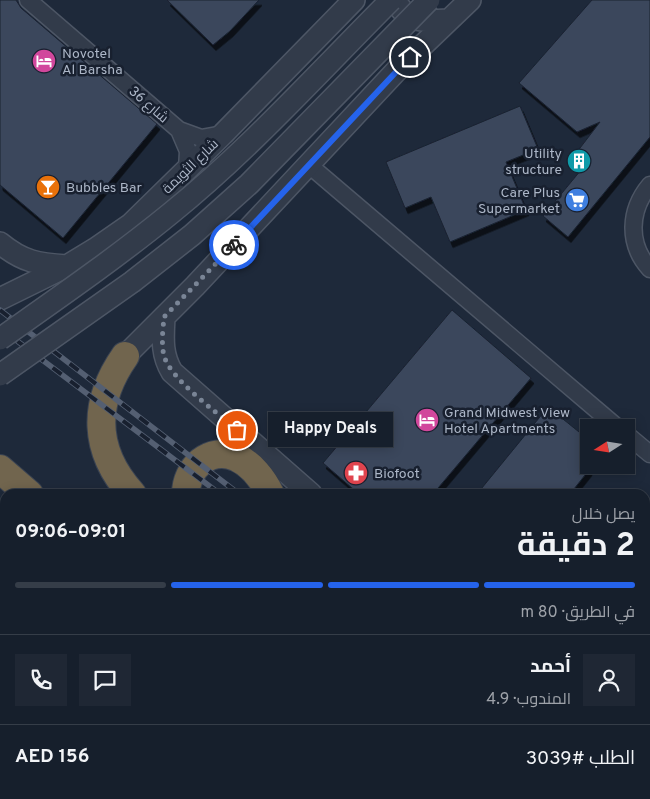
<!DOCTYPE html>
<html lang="ar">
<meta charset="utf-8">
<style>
body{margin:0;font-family:Overpass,Cairo,sans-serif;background:#1f2734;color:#f1f3f6;direction:rtl;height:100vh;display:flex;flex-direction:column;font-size:19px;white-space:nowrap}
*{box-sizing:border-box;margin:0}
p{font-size:16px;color:#9ea2a9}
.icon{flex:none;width:28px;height:28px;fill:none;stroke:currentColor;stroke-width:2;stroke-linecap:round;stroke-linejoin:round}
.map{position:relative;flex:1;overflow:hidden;direction:ltr}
.details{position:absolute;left:0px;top:489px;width:650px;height:311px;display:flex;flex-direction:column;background:#161f2c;border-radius:15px 15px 0 0;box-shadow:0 2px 12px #0003,0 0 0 1px #353d48;direction:rtl}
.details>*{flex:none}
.needle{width:32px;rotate:258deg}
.controls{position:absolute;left:580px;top:419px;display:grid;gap:10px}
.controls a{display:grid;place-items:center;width:55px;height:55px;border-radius:0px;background:#161f2c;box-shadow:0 2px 12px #0003,0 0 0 1px #353d48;font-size:25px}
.pin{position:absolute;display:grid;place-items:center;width:42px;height:42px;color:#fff;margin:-21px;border:2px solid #fff;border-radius:50%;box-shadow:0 1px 5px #0007}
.courier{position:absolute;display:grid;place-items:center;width:50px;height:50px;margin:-25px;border:4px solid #2563eb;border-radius:50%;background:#fff;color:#222;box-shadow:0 1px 6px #0007}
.bubble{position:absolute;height:35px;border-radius:0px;background:#161f2c;box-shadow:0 2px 12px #0003,0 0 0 1px #353d48;font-size:16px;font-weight:700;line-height:35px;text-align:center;direction:rtl}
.headline em{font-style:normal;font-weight:700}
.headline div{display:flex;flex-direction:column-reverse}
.headline{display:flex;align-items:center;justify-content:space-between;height:85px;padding:0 15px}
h1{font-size:32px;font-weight:700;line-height:38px}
.bar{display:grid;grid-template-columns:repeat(4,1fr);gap:8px 5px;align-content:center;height:60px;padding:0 15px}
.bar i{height:6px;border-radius:4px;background:#353d48}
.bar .selected{background:#2563eb}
.bar p{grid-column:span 4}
.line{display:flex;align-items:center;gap:12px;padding:0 15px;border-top:1px solid #353d48}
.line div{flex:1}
.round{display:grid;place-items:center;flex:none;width:52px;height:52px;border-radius:0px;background:#1f2734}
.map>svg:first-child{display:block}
.green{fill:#20373b}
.building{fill:#3a475b;stroke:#1a2231;filter:url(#shadow)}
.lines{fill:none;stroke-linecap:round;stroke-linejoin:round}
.minor-casing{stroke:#4d5665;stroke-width:19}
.tertiary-casing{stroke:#4d5665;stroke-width:24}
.motorway-casing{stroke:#3a4352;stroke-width:30}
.minor{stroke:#323b4a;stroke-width:16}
.tertiary{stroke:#323b4a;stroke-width:21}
.motorway{stroke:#71654e;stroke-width:28}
.rail-casing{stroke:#545f72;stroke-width:5.5}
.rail{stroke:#18202f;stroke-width:4;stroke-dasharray:11;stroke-linecap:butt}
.tertiary-bridge-casing{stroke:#4d5665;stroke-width:24;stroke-linecap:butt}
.tertiary-bridge{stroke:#323b4a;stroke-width:21}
.done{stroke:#7a8596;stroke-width:5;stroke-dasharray:0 9}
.route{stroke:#2563eb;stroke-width:6}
.labels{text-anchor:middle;stroke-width:5;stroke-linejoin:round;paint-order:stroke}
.poi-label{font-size:14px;fill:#acb6c7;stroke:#18202f;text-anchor:start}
.street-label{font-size:14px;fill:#acb6c7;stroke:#18202f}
</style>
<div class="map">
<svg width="650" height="799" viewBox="0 0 650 799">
<defs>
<filter id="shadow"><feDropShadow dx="3" dy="5.5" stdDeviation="0" flood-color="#0009"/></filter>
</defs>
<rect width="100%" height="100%" fill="#1e293a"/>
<path class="green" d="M 0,625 L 5,629 L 5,734 L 0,730 Z
M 77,795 L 204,795 L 209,799 L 82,799 Z"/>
<path class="building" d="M 0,0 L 16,0 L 21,8 L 157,124 L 63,238 L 0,185 Z
M 167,0 L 259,0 L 230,31 L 213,45 Z
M 592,0 L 650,0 L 650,137 L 568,237 L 543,216 L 581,170 L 570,161 L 600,122 L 577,132 L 519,83 Z
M 520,106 L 538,149 L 506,162 L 526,210 L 450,242 L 431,197 L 405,208 L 386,162 Z
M 452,310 L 531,378 L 433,494 L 359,494 L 323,463 Z
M 548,407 L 589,440 L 589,470 L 570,494 L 477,494 Z"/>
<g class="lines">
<g class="minor-casing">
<path id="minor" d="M 28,0 L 179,130 L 201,138 L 223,134
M 179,130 L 188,151 L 187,170
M 309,165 L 618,428
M 650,185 C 629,210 627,244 650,269
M 626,434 L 650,454"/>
</g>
<g class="tertiary-casing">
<path id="tertiary" d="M 395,0 C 408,24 424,21 449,20
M 0,243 C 23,262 38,264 67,266
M 0,299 L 67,266 L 95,249 L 131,224 L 223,134 L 354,0
M 164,317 C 163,337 161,354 172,372 L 311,494
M 125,356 L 195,286 L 399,68 L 470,0
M 0,788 L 5,793
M 597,795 L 601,799"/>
</g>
<g class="motorway-casing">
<path id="motorway" d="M 125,356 C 92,403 93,451 132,494
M 0,469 L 29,494
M 186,494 C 186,468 209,446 236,457 C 251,464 263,479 270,494
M 0,586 L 5,590
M 250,795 L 255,799
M 386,795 L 391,799
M 504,795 L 508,799"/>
</g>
<use href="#minor" class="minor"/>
<use href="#tertiary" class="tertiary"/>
<use href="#motorway" class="motorway"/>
<g class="rail-casing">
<path id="rail" d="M 0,310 L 239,494
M 0,328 L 220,494
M 602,795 L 607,799
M 617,795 L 621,799"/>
</g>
<use href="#rail" class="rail"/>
<g class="tertiary-bridge-casing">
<path id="tertiary-bridge" d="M 0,339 C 58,298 116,258 171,213 C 250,149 319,72 391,0
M 0,375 L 132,282 L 192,235 L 249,184 L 429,0"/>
</g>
<use href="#tertiary-bridge" class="tertiary-bridge"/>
</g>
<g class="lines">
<path class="done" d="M 234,245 L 164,317 C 163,329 161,343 164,356 C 171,380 217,412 237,430"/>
<path class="route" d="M 234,245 L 410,57"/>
</g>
<defs>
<g id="hotel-disc" transform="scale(1.25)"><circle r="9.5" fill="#d1479c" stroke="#18202f"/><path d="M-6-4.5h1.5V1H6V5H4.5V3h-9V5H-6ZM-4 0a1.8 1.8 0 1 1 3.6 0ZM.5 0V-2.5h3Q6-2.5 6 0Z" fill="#fff"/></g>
<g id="building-disc" transform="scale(1.25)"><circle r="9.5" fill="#0f9aa8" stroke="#18202f"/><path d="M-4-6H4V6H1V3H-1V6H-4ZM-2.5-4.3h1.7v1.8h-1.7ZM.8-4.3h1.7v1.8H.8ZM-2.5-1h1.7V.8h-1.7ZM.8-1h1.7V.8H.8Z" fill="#fff"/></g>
<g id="bar-disc" transform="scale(1.25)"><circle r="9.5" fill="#e8710a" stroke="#18202f"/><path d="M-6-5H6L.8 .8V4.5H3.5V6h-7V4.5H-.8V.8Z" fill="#fff"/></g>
<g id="supermarket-disc" transform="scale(1.25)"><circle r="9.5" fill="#3f7fe0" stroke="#18202f"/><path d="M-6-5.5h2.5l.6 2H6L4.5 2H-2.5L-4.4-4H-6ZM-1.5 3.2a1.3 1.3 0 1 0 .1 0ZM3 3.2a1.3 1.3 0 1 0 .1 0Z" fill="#fff"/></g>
<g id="pharmacy-disc" transform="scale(1.25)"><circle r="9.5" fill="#e0444e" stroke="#18202f"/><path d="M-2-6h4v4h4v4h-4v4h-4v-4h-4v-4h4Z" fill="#fff"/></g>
</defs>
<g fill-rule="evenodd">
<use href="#hotel-disc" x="44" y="61"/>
<use href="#building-disc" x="579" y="161"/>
<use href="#bar-disc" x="48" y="187"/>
<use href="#supermarket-disc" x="577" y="200"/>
<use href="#hotel-disc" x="427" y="420"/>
<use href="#pharmacy-disc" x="356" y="473"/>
</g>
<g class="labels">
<g class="poi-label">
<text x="62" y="58">Novotel<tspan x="62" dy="16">Al Barsha</tspan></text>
<text x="562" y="158" text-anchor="end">Utility<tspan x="562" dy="16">structure</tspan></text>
<text x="66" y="192">Bubbles Bar</text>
<text x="560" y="197" text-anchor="end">Care Plus<tspan x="560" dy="16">Supermarket</tspan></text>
<text x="444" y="417">Grand Midwest View<tspan x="444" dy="16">Hotel Apartments</tspan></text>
<text x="374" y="478">Biofoot</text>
</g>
<g class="street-label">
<text transform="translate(149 104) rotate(41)" y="5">شارع 36</text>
<text transform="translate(190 166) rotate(-44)" y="5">شارع الثويمة</text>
</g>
</g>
</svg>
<div class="controls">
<a><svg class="needle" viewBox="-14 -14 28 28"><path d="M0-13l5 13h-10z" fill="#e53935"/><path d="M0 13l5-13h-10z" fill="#9ea2a9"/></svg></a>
</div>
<div class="pin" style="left:237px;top:430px;background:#ea580c"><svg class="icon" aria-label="bag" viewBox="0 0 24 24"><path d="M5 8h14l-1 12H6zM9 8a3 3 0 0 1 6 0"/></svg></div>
<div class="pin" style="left:410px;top:57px;background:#1f2937"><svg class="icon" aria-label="home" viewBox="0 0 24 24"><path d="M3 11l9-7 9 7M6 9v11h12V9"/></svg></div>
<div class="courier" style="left:234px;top:245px"><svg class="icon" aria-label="bike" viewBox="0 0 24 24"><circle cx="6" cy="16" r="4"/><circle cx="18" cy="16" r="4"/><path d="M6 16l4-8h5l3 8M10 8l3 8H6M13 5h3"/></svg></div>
<div class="bubble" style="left:268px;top:412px;width:125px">Happy Deals</div>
<section class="details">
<div class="headline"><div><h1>2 دقيقة</h1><p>يصل خلال</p></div><em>09:01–09:06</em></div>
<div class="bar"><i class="selected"></i><i class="selected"></i><i class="selected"></i><i></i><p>في الطريق · 80 m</p></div>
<div class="line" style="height:90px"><a class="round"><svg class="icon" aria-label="person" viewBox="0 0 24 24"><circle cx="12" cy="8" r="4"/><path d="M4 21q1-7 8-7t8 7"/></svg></a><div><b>أحمد</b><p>المندوب · 4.9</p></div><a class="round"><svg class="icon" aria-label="chat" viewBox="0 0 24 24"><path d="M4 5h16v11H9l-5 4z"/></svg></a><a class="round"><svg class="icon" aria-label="phone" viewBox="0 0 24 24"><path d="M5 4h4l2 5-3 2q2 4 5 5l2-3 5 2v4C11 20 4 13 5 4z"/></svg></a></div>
<div class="line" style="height:65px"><div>الطلب #3039</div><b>AED 156</b></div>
</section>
</div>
